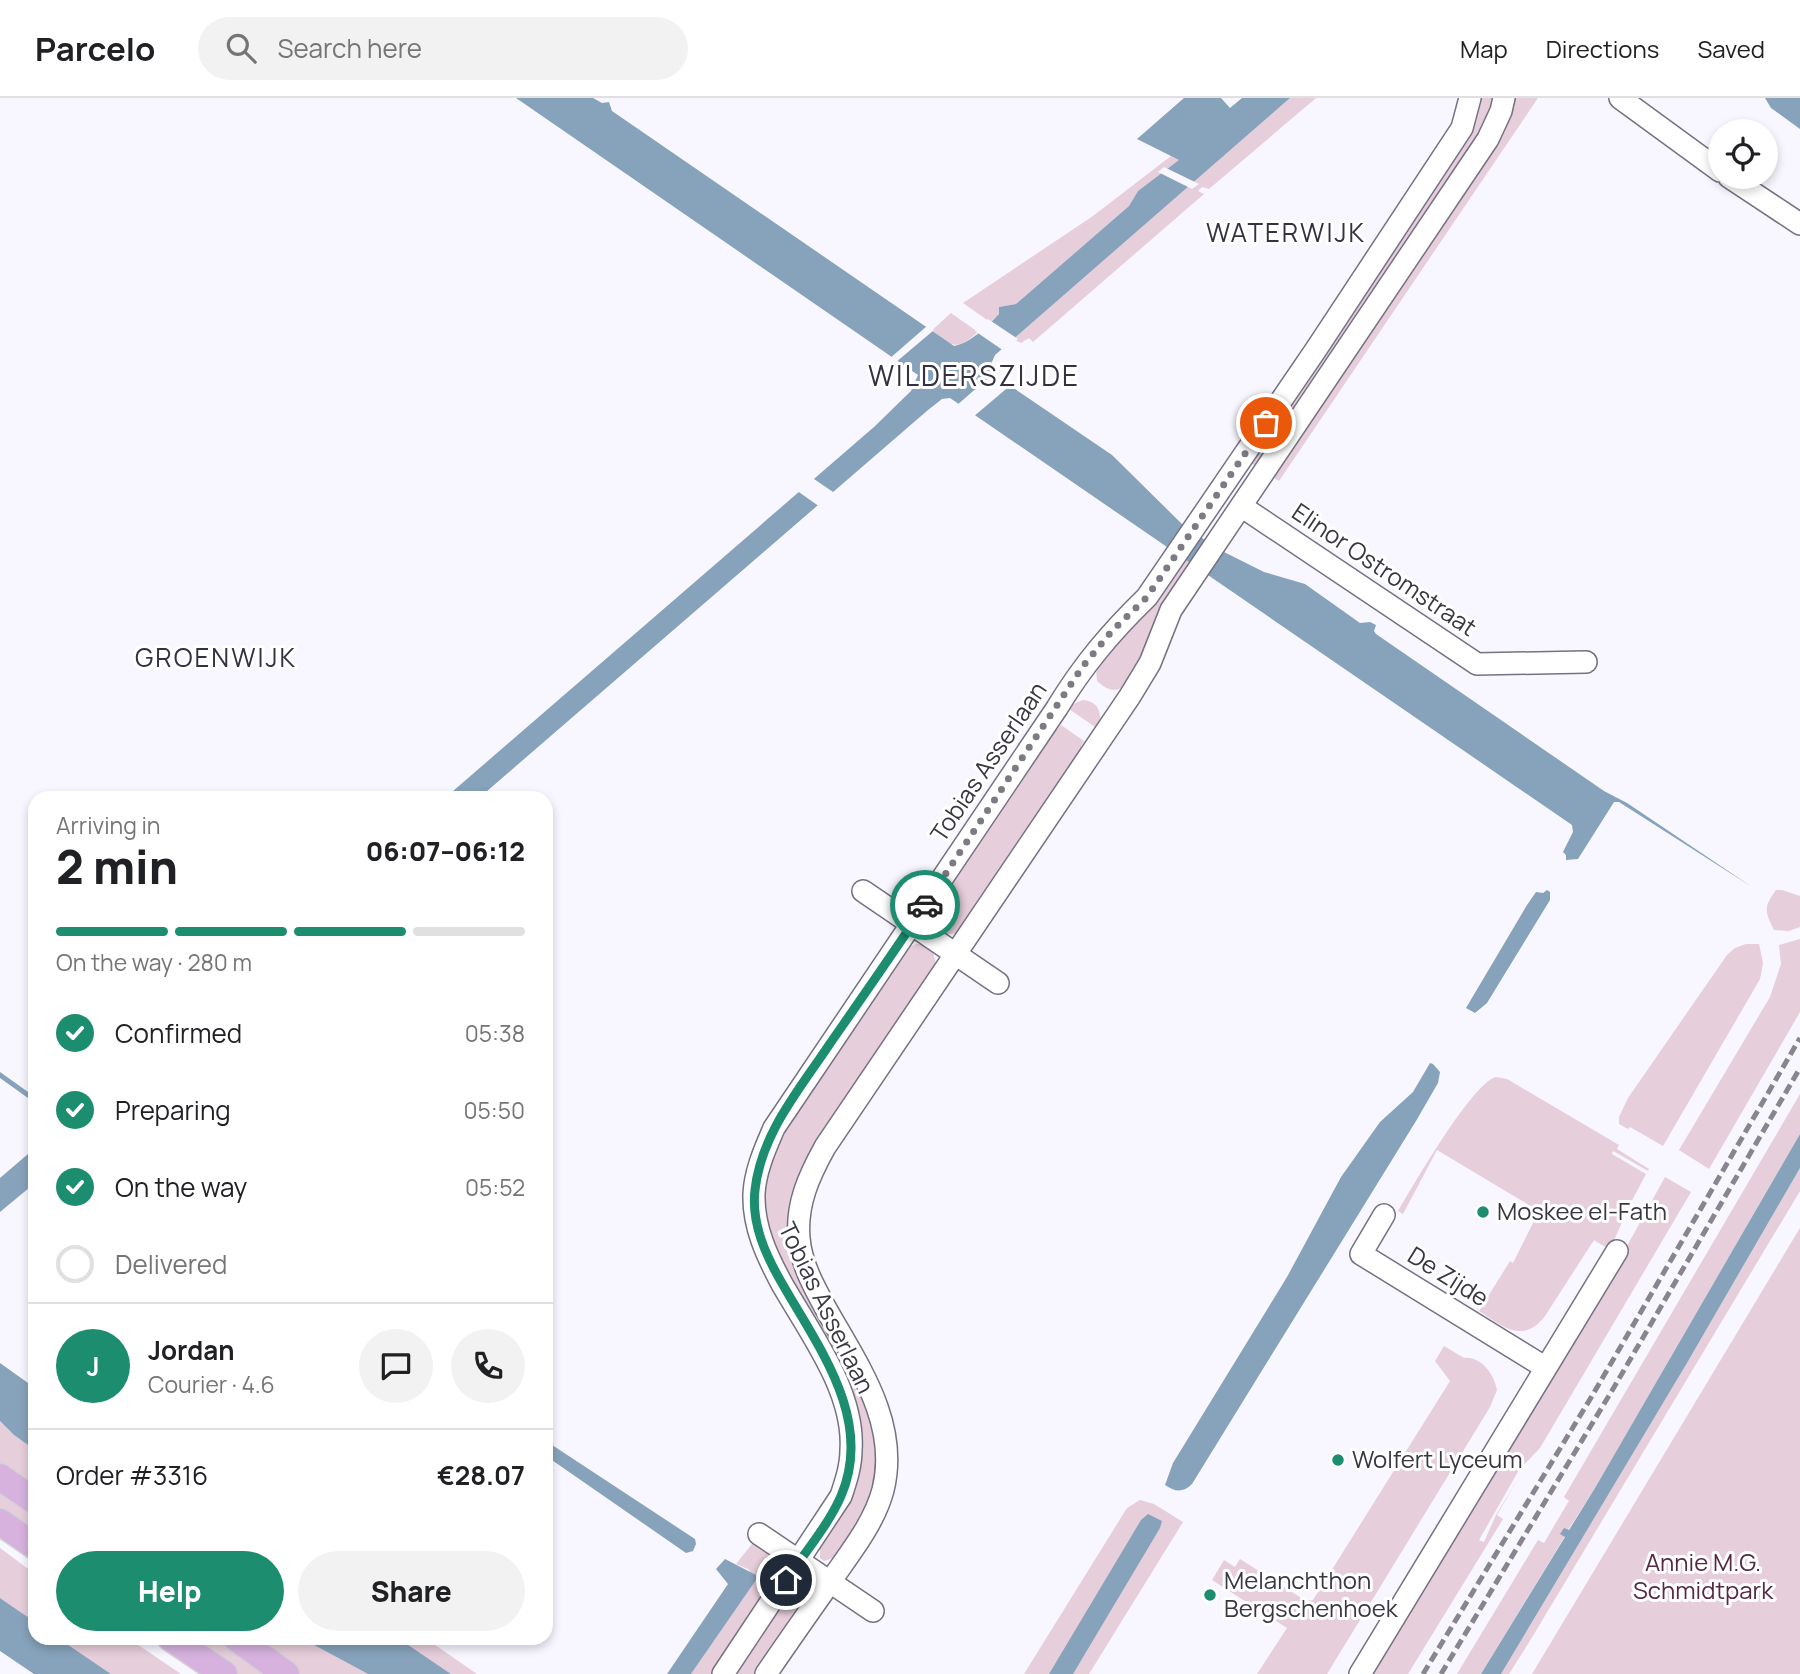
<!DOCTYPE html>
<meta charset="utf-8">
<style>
body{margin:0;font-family:Manrope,sans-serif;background:#f2f2f2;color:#202124;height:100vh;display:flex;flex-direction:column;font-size:26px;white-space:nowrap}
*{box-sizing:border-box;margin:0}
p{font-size:23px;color:#757577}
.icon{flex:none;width:38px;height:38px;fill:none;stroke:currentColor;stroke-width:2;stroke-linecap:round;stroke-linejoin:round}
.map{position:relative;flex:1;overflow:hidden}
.drawer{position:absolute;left:28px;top:693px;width:525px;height:854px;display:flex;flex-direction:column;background:#fff;border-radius:21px;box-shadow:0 4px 10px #0003}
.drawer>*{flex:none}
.controls{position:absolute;left:1708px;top:21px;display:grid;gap:14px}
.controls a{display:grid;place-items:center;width:70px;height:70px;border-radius:50%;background:#fff;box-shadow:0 4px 10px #0003;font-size:35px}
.pin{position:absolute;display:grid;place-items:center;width:60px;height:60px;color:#fff;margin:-30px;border:4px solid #fff;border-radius:50%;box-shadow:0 2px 7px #0007}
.courier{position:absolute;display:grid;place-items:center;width:70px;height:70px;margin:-35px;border:5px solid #1c8d6e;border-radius:50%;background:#fff;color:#222;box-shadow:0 2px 9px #0007}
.head em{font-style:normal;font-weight:800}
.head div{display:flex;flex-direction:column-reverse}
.head{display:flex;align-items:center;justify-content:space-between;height:119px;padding:0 28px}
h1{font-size:46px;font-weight:800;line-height:52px}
.bar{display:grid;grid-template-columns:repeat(4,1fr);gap:10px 7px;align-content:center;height:84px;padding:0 28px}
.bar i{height:9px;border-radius:5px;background:#e0e0e0}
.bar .current{background:#1c8d6e}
.bar p{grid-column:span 4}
.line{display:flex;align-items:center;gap:18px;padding:0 28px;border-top:2px solid #e0e0e0}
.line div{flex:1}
.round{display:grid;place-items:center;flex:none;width:74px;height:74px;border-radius:37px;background:#f2f2f2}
ol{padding:0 28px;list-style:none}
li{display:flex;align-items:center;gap:21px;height:77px}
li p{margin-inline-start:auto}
li .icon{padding:7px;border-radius:50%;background:#1c8d6e;color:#fff;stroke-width:4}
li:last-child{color:#757577}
li i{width:38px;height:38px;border:4px solid #e0e0e0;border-radius:50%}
.primary-button{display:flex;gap:14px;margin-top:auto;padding:14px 28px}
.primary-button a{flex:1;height:80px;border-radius:42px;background:#1c8d6e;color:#fff;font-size:28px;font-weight:800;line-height:80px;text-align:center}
.primary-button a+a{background:#f2f2f2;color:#202124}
header{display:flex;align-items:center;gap:42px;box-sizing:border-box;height:98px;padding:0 35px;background:#fff;border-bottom:2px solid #e0e0e0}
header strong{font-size:33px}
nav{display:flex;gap:38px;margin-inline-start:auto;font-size:24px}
.search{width:490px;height:63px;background:#f2f2f2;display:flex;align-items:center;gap:18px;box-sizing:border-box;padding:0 24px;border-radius:38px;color:#757577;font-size:26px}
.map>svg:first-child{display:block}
.green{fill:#e6ceda}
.water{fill:#87a3bb}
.pier{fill:#f8f6ff}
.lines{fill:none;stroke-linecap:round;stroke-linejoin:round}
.stream{stroke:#87a3bb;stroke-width:5}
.minor-casing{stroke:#757184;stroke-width:24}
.major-casing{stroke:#d3d3d5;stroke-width:29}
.minor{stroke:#fff;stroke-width:21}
.major{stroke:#d7b2df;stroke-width:26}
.rail{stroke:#87858e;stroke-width:5;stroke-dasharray:10 5;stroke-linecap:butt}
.done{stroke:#7c7a83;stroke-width:7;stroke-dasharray:0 12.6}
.route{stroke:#1c8d6e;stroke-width:9}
.poi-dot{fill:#1c8d6e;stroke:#fff;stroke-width:2.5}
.labels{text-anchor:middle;stroke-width:6;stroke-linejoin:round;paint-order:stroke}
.street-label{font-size:24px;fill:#393740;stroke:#fff}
.poi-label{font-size:24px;fill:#393740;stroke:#fff;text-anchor:start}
.park-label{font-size:24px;fill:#562843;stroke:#fff}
.neighbourhood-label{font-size:26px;letter-spacing:2px;fill:#353142;stroke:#fff}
.quarter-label{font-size:28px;letter-spacing:2px;fill:#353142;stroke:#fff}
</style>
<header>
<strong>Parcelo</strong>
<div class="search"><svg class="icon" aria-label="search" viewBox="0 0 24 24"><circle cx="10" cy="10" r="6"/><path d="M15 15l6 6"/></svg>Search here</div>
<nav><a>Map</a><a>Directions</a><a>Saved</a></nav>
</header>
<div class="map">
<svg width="1800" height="1576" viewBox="0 0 1800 1576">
<rect width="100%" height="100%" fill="#f8f6ff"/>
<path class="green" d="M 1290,0 L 1316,0 L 1209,91 L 1202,89 L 1198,93 L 1204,96 L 1033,244 L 1029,240 L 1021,245 L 1013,241 Z
M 1480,0 L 1497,0 L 1491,20 L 1260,371 L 1247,362 Z
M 1512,0 L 1538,0 L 1279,383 L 1268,376 Z
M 1171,58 L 1180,62 L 1138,93 L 1129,108 L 1016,206 L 999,209 L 999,216 L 990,224 L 963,205 L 1093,118 Z
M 951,215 L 978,234 C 957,253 953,249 930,234 Z
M 1183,458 L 1195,466 C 1180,495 1147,576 1121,590 C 1111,595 1104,589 1097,583 L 1096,571 Z
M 1083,602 C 1101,604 1102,617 1098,631 L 1066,609 Z
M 1061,627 L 1084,643 L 1081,648 L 1087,652 L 963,830 L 954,836 L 944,836 L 931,824 L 934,805 L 1051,628 L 1057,632 Z
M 1776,792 L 1782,792 L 1800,798 L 1800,829 L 1789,833 L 1774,832 C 1765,813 1763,810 1776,792 Z
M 1800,841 L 1800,914 L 1709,1071 L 1679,1052 L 1770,899 L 1781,866 L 1779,847 Z
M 916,846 L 923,846 L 933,852 L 936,869 L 794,1120 L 881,1341 L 871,1407 L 836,1459 L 824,1463 L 820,1460 L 820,1447 L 857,1358 L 768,1142 L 761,1094 L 770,1052 L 907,850 Z
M 1746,846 L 1759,846 L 1763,865 L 1760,881 L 1663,1048 L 1630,1029 L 1628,1031 L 1619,1026 L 1619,1019 L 1628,1000 L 1727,857 L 1735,850 Z
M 1496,979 L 1507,981 L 1619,1047 L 1617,1051 L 1649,1071 L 1648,1073 L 1613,1053 L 1612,1056 L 1646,1076 L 1628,1110 L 1610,1152 L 1594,1142 L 1545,1218 C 1523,1247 1502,1228 1479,1213 L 1510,1163 L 1513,1165 L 1539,1113 L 1437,1052 L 1403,1116 L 1398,1113 C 1413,1088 1472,985 1496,979 Z
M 1800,996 L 1800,1036 L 1595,1390 L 1568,1432 L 1561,1436 L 1565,1438 L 1481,1576 L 1457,1576 L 1538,1442 L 1544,1445 L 1567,1406 L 1569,1403 L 1564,1399 Z
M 1800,1070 L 1800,1093 L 1531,1541 L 1509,1576 L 1501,1576 L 1687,1265 Z
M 1665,1079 L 1691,1094 L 1540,1350 L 1519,1372 L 1479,1442 L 1484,1444 L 1496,1417 L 1518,1381 L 1497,1417 L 1503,1421 L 1408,1576 L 1370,1576 L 1605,1188 Z
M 1800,1130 L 1800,1576 L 1532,1576 Z
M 1444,1248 L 1464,1260 C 1481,1258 1494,1276 1497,1292 L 1490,1309 L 1327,1576 L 1257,1576 L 1287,1530 L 1212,1482 L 1224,1462 L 1235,1469 L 1240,1461 L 1306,1503 L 1313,1502 L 1450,1283 L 1435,1263 Z
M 0,1323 L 14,1337 L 35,1352 L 35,1393 L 0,1368 Z
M 0,1387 L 35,1410 L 35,1439 L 0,1415 Z
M 1140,1402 L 1154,1406 L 1183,1424 L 1089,1576 L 1024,1576 L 1127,1410 Z
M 755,1442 L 773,1459 L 776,1479 L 716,1576 L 691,1576 L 756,1482 L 748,1471 L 736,1466 Z
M 0,1450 L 35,1476 L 35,1524 L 0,1500 Z
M 805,1482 L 809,1484 L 809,1498 L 760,1576 L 728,1576 L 794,1487 Z
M 58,1540 L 128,1540 L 181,1576 L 111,1576 Z
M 179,1540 L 225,1540 L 278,1576 L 231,1576 Z
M 244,1540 L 301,1540 L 368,1576 L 295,1576 Z
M 398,1540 L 425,1540 L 477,1576 L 451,1576 Z"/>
<path class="water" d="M 516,0 L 593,0 L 602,5 L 609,4 L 612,13 L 954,248 C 971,245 987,228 999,216 L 999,209 L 1016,206 L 1129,108 L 1138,93 L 1179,62 L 1137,41 L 1184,0 L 1221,0 L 1230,10 L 1242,0 L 1290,0 L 995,257 L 991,266 L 993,276 L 1112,357 L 1183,427 L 1218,451 L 1264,474 L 1305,486 L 1360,525 L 1370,524 L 1376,527 L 1374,533 L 1376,536 L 1604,693 L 1627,705 L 1752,789 L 1619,704 L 1614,704 L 1578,761 L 1566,762 L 1566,757 L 1563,754 L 1573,734 L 1572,727 L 950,300 L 942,301 L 928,312 L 479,700 L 445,700 L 874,329 L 911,293 L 918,277 Z
M 1765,0 L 1800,0 L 1800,31 L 1771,10 Z
M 1547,792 L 1550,794 L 1550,802 L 1487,905 L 1475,915 L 1466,910 L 1527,807 L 1536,794 L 1543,795 Z
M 1430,965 L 1433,966 L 1440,974 L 1438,985 L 1416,1023 L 1192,1386 C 1183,1395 1175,1394 1165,1387 L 1173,1365 L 1287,1179 L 1341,1079 L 1380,1024 L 1413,994 Z
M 1800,1036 L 1800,1070 L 1687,1265 L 1501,1576 L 1481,1576 L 1565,1439 L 1560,1436 L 1564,1430 L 1569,1432 L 1595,1390 Z
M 35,1050 L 35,1085 L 0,1114 L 0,1080 Z
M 0,1265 L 35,1290 L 35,1352 L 14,1337 L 0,1323 Z
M 546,1343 L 695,1441 L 696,1446 L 693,1453 L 686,1455 L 546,1358 Z
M 1148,1416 L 1162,1423 L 1160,1430 L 1073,1576 L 1049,1576 L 1141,1422 Z
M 725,1461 L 756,1477 L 756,1482 L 691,1576 L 667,1576 L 728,1486 L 716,1471 Z
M 0,1500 L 35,1524 L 35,1540 L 58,1540 L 111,1576 L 34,1576 L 0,1553 Z
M 301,1540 L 398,1540 L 451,1576 L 368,1576 Z"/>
<path class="pier" d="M 1164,69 L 1199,86 L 1192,91 L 1158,74 Z
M 988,221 L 1018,241 L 1004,253 L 975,233 Z
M 927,228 L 934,232 L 895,265 L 889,261 Z
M 996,273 L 1012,286 L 973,319 L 956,308 Z
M 811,379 L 836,396 L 820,409 L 796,392 Z"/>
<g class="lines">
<path class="stream" d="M 0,977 L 28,997"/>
<g class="minor-casing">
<path id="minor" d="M 1620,0 L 1720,73
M 1729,79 L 1800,126
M 1241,408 L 1477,566 L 1586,564
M 863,793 L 998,885
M 1384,1117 L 1361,1156 L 1546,1270
M 759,1436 L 873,1513
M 723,1576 L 841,1398 C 846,1383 851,1368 851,1352 C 855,1294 810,1235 782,1186 C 767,1158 753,1129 754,1096 C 755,1073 765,1051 774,1030 L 1057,610 C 1083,567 1111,534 1147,499 L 1317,250 L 1462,30 L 1470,0
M 766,1576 C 787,1545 809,1514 830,1484 C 849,1456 874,1426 883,1392 C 900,1324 856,1265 825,1209 C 813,1187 801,1165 799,1140 C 796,1106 809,1078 825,1049 L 1130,598 L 1150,565 L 1171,512 L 1488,41 L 1501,13 L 1504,0
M 1360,1576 L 1617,1153"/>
</g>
<g class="major-casing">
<path id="major" d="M 0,1379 L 35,1403
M 0,1424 L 35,1448
M 171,1540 L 224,1576
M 236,1540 L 286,1576"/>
</g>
<use href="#minor" class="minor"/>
<use href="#major" class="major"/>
<path class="rail" d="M 1423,1576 L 1592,1298 L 1800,940
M 1441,1576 L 1613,1291 L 1800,970"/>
</g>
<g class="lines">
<path class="done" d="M 925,807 L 1083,568 L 1112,533 L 1147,499 L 1266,325"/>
<path class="route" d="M 786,1482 C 804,1456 829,1426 841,1398 C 874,1322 819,1250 783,1187 C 766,1158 751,1126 755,1092 C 761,1036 799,992 829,947 C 861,901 894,854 925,807"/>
</g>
<g class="poi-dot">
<circle cx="1483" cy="1114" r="7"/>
<circle cx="1338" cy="1362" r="7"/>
<circle cx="1210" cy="1497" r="7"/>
</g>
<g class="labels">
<g class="street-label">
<text transform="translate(1384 472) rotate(34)" y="8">Elinor Ostromstraat</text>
<text transform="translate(989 664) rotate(-56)" y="8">Tobias Asserlaan</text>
<text transform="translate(1448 1179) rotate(32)" y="8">De Zijde</text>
<text transform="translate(826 1210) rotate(64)" y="8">Tobias Asserlaan</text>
</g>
<g class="poi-label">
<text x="1497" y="1122">Moskee el-Fath</text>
<text x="1352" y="1370">Wolfert Lyceum</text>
<text x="1224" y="1491">Melanchthon<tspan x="1224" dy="28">Bergschenhoek</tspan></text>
</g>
<g class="park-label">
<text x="1703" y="1473">Annie M.G.<tspan x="1703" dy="28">Schmidtpark</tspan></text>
</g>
<g class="neighbourhood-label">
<text x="1286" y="144">WATERWIJK</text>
<text x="216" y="569">GROENWIJK</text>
</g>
<g class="quarter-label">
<text x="974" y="288">WILDERSZIJDE</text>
</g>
</g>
</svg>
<div class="controls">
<a><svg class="icon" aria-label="locate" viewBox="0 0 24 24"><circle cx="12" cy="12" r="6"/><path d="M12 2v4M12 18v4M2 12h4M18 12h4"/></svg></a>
</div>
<div class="pin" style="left:1266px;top:325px;background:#ea580c"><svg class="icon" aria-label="bag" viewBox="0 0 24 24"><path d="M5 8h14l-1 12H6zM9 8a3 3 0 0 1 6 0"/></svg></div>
<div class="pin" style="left:786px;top:1482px;background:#1f2937"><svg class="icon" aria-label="home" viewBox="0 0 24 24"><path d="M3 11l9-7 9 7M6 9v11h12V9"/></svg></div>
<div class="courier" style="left:925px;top:807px"><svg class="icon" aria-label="car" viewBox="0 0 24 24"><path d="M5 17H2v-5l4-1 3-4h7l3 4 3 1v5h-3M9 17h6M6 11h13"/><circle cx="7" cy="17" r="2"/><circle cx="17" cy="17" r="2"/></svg></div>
<section class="drawer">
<div class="head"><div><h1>2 min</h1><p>Arriving in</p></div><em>06:07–06:12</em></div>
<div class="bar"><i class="current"></i><i class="current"></i><i class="current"></i><i></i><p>On the way · 280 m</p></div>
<ol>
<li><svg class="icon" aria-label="check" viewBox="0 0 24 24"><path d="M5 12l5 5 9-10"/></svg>Confirmed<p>05:38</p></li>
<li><svg class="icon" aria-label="check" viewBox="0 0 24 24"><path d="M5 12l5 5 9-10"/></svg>Preparing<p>05:50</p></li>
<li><svg class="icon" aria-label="check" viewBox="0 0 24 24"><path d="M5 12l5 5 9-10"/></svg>On the way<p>05:52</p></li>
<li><i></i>Delivered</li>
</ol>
<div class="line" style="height:126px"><b class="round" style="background:#1c8d6e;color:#fff">J</b><div><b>Jordan</b><p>Courier · 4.6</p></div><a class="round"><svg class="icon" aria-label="chat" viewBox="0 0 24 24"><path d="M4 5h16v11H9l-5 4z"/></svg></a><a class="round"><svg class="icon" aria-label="phone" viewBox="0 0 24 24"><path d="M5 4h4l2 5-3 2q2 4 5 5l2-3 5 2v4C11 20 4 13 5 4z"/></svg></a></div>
<div class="line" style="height:91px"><div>Order #3316</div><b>€28.07</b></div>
<div class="primary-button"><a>Help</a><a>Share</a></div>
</section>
</div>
